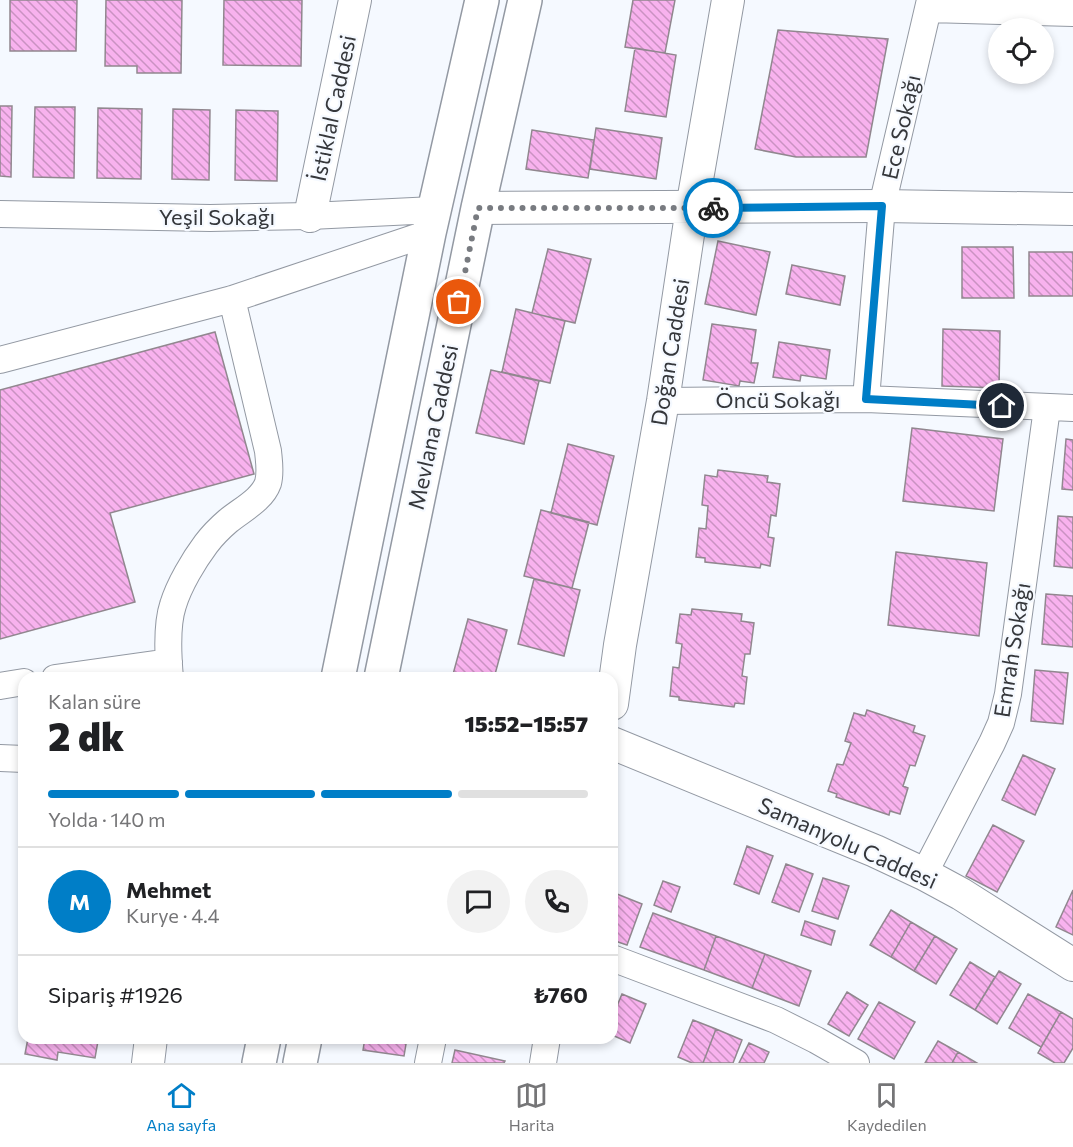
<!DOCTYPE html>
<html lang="tr">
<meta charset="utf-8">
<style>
body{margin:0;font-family:Commissioner,sans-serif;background:#f2f2f2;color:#202124;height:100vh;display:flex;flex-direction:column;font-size:22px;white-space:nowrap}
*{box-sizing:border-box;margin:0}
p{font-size:20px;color:#757577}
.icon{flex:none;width:33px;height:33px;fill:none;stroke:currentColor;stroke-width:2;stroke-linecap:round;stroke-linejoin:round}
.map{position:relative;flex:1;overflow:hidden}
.drawer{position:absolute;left:18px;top:672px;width:600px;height:372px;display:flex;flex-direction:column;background:#fff;border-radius:18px;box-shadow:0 3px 9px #0003}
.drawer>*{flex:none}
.buttons{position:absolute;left:988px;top:18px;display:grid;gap:12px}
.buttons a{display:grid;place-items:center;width:66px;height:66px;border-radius:50%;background:#fff;box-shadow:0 3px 9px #0003;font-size:30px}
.pin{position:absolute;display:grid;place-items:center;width:51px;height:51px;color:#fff;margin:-26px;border:3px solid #fff;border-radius:50%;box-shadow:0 2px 6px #0007}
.courier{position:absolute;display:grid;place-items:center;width:60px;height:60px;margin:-30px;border:4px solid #007ec7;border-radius:50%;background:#fff;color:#222;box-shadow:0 2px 8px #0007}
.headline em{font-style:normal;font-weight:800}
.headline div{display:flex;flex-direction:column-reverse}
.headline{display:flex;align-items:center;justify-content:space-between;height:102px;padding:0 30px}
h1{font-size:39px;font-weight:800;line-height:45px}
.bar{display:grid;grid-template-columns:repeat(4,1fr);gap:9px 6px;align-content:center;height:72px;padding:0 30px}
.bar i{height:8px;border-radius:4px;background:#e0e0e0}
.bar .on{background:#007ec7}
.bar p{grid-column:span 4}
.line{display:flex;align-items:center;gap:15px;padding:0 30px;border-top:2px solid #e0e0e0}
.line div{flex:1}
.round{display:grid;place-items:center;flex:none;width:63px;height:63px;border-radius:32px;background:#f2f2f2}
.menu{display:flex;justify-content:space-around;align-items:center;height:84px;border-top:2px solid #e0e0e0;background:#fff;font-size:16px;color:#757577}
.menu a{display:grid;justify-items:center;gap:3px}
.menu .on{color:#007ec7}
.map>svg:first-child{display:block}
.building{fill:url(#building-back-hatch);stroke:#91878f;stroke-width:1.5}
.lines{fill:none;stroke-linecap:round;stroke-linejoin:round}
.minor-casing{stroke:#9399a3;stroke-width:28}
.tertiary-casing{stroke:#9399a3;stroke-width:34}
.primary-casing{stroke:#9399a3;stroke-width:36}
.minor{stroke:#fff;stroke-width:26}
.tertiary{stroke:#fff;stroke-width:32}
.primary{stroke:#fff;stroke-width:33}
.done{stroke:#787b80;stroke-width:6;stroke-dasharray:0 10.8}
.route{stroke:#007ec7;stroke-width:8}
.labels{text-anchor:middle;stroke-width:4.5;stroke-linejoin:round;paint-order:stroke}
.street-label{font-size:22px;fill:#35373b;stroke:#f5f9ff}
</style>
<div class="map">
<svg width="1073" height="1063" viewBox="0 0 1073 1063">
<defs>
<pattern id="building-back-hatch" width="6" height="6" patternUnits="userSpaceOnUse" patternTransform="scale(1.5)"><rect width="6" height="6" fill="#f8b2ee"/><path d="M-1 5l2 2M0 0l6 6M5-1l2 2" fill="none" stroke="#ca92c2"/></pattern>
</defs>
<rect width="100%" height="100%" fill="#f5f9ff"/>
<path class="building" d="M 10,0 L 77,0 L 76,51 L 10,51 Z
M 106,0 L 182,0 L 181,73 L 137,73 L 137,66 L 105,66 Z
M 224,0 L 302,0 L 301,66 L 223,65 Z
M 633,0 L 675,0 L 665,53 L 625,47 Z
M 778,30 L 888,39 L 866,157 L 796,157 L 755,149 Z
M 635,48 L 676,55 L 666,117 L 625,111 Z
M 0,106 L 12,106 L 11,177 L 0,176 Z
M 35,107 L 75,107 L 74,178 L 33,177 Z
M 98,108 L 142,109 L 141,179 L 97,178 Z
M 173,109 L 210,110 L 209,180 L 172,179 Z
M 236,110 L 278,111 L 277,181 L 235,180 Z
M 596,128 L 662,138 L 656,179 L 590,169 Z
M 532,130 L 594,140 L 588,178 L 526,169 Z
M 718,241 L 770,252 L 756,315 L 705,304 Z
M 962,247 L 1013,247 L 1014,298 L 962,298 Z
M 548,249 L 591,259 L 575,323 L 532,313 Z
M 1029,252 L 1073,252 L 1073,296 L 1029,296 Z
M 792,265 L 845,276 L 840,305 L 786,294 Z
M 516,309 L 565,321 L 550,383 L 502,372 Z
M 712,324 L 756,330 L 751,363 L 758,363 L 754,383 L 740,381 L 739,386 L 703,380 Z
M 943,329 L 1000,331 L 999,388 L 942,386 Z
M 215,332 L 254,474 L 110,513 L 135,602 L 0,639 L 0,390 Z
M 779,342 L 830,350 L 826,379 L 801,375 L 800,381 L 773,377 Z
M 491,370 L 539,381 L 524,444 L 476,433 Z
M 912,428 L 1003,439 L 994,511 L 903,501 Z
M 1066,439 L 1073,440 L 1073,490 L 1062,489 Z
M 568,444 L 614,456 L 597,525 L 551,513 Z
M 718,470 L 768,476 L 767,482 L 780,484 L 776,516 L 771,515 L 768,537 L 774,538 L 770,566 L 761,564 L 760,568 L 705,562 L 705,558 L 696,557 L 699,528 L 706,529 L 708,506 L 702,505 L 705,475 L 717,477 Z
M 541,510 L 589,522 L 572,588 L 524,576 Z
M 1058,516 L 1073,517 L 1073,568 L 1054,566 Z
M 896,552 L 987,563 L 979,636 L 888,625 Z
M 534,579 L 580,590 L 564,656 L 518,644 Z
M 1046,594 L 1073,596 L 1073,647 L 1042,644 Z
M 692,609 L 742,614 L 741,621 L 754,623 L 750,654 L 745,654 L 742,676 L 747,677 L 744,704 L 735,703 L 734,707 L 679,700 L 679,697 L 670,696 L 673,667 L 679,668 L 682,644 L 676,643 L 680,614 L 691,615 Z
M 468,619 L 507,630 L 494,678 L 452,678 Z
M 1035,670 L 1068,673 L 1063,724 L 1031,721 Z
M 867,710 L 915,726 L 913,732 L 925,736 L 915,766 L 910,765 L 903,786 L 908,788 L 900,814 L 890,811 L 889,815 L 836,797 L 837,794 L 828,791 L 837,764 L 843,765 L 851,743 L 845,741 L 854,713 L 865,716 Z
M 1023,755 L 1055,769 L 1035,815 L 1002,800 Z
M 993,825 L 1024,841 L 997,892 L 966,876 Z
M 747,846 L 773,856 L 759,894 L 734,884 Z
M 786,864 L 813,874 L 799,912 L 772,902 Z
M 823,878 L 849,886 L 838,919 L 812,911 Z
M 663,881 L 680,887 L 671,912 L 654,905 Z
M 1073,890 L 1073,935 L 1056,927 Z
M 612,892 L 642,904 L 627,945 L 612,940 Z
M 891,910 L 911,922 L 891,957 L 870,945 Z
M 653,913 L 716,936 L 704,970 L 640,947 Z
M 805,921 L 835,931 L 831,945 L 801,935 Z
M 911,922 L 935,936 L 914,971 L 891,957 Z
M 716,936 L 765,954 L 752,988 L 704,970 Z
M 935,936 L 957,949 L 936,984 L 914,971 Z
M 765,954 L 811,971 L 799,1006 L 752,988 Z
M 970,962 L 995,977 L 975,1010 L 950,995 Z
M 999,971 L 1021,984 L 997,1024 L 975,1010 Z
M 847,992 L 868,1005 L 849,1036 L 828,1024 Z
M 622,994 L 646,1004 L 630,1043 L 612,1035 L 612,1018 Z
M 1028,994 L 1061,1012 L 1041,1047 L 1009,1028 Z
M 879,1002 L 915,1022 L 894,1059 L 858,1039 Z
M 1061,1012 L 1073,1019 L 1073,1048 L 1064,1063 L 1055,1063 L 1038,1053 Z
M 693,1020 L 716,1029 L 703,1063 L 692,1063 L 678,1057 Z
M 716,1029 L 742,1040 L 733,1063 L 703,1063 Z
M 28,1038 L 95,1038 L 95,1040 L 98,1041 L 95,1058 L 58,1052 L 57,1060 L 25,1054 Z
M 365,1038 L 407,1038 L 404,1056 L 363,1050 Z
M 938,1041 L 958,1052 L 952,1063 L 925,1063 Z
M 749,1043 L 769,1052 L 764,1063 L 739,1063 Z
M 455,1050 L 505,1061 L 504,1063 L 452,1063 Z
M 958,1052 L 977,1063 L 952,1063 Z"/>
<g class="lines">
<g class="minor-casing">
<path id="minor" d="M 929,9 L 1073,13
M 0,214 L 210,218 L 310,216 L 434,210
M 0,360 L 232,299 L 429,233
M 866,399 L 882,206 L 930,0
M 663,401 L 866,399 L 1073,408
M 55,678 L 169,662
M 170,678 C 168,656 166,626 173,605 C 179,585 194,560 206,544 C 212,536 221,527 228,521 C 241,510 262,500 268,483 C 271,472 269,462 268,451 L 232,299
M 0,686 L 24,682
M 0,758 L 24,759
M 924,874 L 992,743 L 1001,723 L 1008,694 L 1047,408
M 612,958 L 776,1020 L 816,1040 L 856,1063
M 428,1063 L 433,1038
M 543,1063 L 547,1038"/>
</g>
<g class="tertiary-casing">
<path id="tertiary" d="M 478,208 L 882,206 L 1073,209
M 310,216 L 355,0
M 612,704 L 620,645 L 663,401 L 692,208 L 728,0
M 612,743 L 875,851 L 924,874 L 961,894 L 1073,965
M 148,1063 L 151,1038"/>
</g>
<g class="primary-casing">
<path id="primary" d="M 338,678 L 429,233 L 482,0
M 381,678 L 478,208 L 525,0
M 259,1063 L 264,1038
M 300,1063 L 305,1038"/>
</g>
<use href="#minor" class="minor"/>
<use href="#tertiary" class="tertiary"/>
<use href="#primary" class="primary"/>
</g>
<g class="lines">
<path class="done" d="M 459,302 L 478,208 L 713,208"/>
<path class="route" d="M 713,208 L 882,206 L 866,399 L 1002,406"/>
</g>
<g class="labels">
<g class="street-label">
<text transform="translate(333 108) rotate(-78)" y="8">İstiklal Caddesi</text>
<text transform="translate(901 127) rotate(-77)" y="8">Ece Sokağı</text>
<text x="217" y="225">Yeşil Sokağı</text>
<text transform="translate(670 352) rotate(-81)" y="8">Doğan Caddesi</text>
<text x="778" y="408">Öncü Sokağı</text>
<text transform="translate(433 427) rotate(-78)" y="8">Mevlana Caddesi</text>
<text transform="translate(1012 650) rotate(-81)" y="8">Emrah Sokağı</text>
<text transform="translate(848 843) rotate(24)" y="8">Samanyolu Caddesi</text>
</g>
</g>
</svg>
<div class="buttons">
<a><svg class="icon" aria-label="locate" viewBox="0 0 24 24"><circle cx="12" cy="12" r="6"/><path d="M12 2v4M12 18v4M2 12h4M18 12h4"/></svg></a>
</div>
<div class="pin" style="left:459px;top:302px;background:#ea580c"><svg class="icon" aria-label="bag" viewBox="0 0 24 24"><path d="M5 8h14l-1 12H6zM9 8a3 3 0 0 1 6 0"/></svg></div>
<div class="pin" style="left:1002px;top:406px;background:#1f2937"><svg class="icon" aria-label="home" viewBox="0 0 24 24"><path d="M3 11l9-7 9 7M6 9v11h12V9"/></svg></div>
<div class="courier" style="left:713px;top:208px"><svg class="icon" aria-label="bike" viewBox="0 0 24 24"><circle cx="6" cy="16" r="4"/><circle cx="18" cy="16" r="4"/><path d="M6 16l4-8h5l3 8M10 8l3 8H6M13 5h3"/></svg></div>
<section class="drawer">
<div class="headline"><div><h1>2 dk</h1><p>Kalan süre</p></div><em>15:52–15:57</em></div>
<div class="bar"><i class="on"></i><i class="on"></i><i class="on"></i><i></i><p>Yolda · 140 m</p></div>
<div class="line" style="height:108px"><b class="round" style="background:#007ec7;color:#fff">M</b><div><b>Mehmet</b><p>Kurye · 4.4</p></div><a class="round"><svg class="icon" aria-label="chat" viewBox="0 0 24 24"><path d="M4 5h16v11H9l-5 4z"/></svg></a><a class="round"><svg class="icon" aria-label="phone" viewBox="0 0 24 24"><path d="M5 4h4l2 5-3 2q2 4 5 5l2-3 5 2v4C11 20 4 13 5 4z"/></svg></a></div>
<div class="line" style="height:78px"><div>Sipariş #1926</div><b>₺760</b></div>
</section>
</div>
<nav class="menu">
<a class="on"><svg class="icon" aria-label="home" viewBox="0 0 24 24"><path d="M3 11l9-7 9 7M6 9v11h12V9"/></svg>Ana sayfa</a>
<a><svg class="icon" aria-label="map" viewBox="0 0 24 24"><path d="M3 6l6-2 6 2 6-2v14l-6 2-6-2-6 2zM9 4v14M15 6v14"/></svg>Harita</a>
<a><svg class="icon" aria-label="saved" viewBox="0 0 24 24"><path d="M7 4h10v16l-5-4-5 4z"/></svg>Kaydedilen</a>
</nav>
